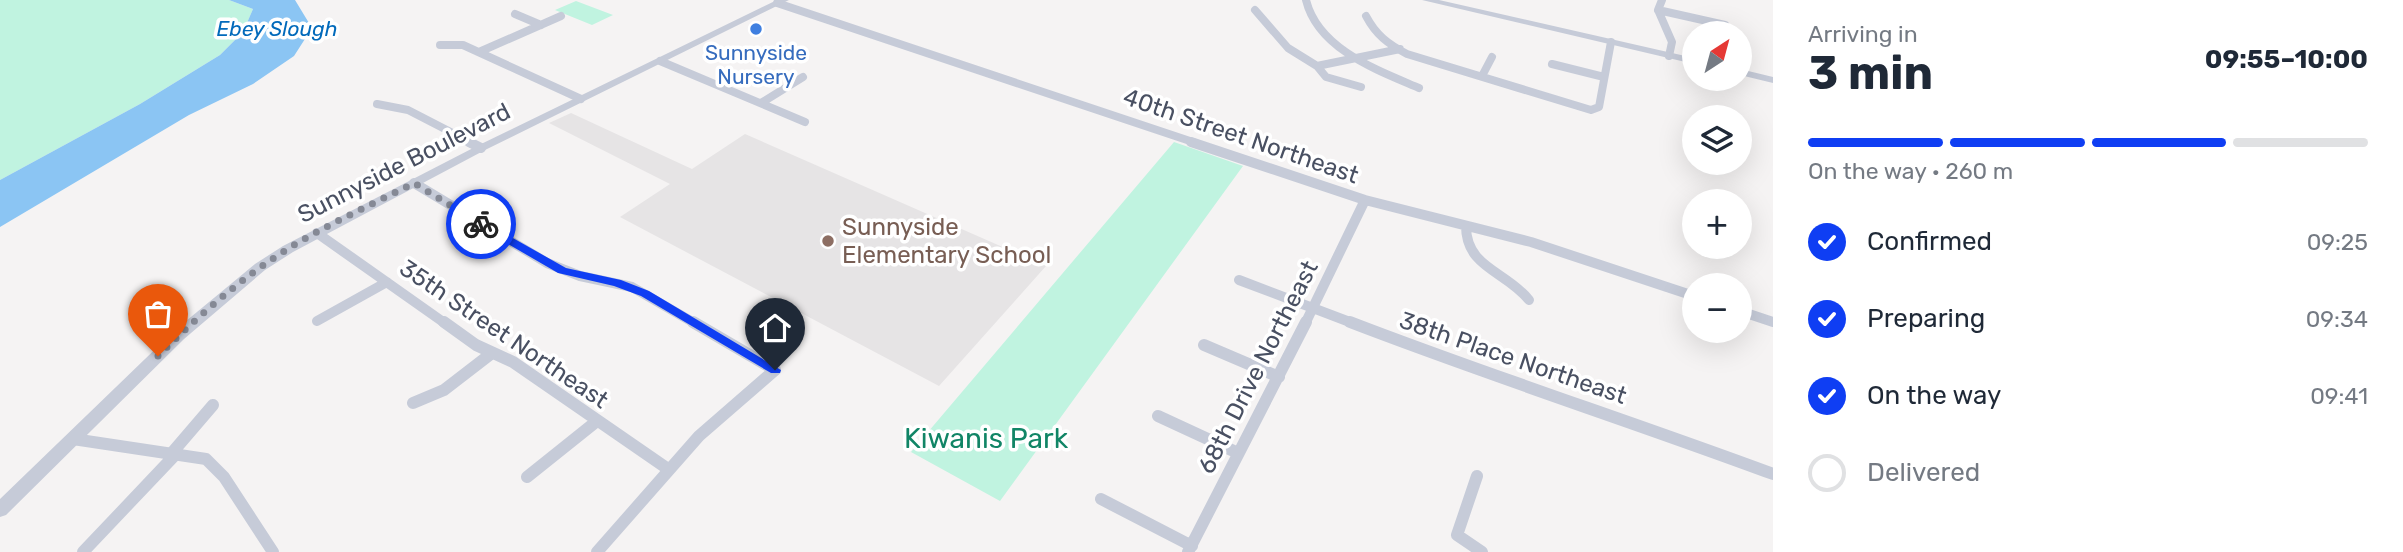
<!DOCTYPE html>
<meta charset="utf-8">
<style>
body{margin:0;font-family:Rubik,sans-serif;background:#f6f6f7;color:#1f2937;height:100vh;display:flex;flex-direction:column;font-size:26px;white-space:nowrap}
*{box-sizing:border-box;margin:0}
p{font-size:23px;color:#747a83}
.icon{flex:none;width:38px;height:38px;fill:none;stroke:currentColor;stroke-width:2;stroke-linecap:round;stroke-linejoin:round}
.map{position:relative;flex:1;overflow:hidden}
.details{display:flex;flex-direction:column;background:#fff;width:630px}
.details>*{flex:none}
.needle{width:46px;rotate:36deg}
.fabs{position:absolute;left:1682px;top:21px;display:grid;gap:14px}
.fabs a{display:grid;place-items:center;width:70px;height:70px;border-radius:50%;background:#fff;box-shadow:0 7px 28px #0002;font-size:35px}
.pin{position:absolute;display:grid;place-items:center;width:60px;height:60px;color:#fff;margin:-72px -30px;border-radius:50% 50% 50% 0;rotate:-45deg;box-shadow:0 0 7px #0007}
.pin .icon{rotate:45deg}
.courier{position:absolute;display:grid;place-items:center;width:70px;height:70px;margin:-35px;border:5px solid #0f3ef3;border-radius:50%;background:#fff;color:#222;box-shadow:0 2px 9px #0007}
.head em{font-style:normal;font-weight:700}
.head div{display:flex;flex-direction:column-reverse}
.head{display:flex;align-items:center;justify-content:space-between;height:119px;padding:0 35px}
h1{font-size:46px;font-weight:700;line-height:52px}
.bar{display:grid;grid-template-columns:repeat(4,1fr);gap:10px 7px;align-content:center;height:84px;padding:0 35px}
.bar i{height:9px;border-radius:5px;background:#e0e1e3}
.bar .current{background:#0f3ef3}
.bar p{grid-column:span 4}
ol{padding:0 35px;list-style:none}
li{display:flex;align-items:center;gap:21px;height:77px}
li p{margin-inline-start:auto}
li .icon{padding:7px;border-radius:50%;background:#0f3ef3;color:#fff;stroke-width:4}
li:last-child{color:#747a83}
li i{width:38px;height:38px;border:4px solid #e0e1e3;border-radius:50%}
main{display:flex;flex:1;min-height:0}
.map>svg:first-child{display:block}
.education{fill:#e6e4e5}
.green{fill:#c0f3e0}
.water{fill:#8bc5f3}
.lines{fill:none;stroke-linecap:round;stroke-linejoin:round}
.minor-far2{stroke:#c6cbd8;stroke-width:8}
.minor-far1{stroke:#c6cbd8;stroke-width:10}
.minor{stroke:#c6cbd8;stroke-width:12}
.tertiary{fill:#c6cbd8;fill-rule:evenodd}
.route{fill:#0f3ef3}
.done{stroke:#858995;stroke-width:7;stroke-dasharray:0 12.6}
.shop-dot{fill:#3f7fe0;stroke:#fff;stroke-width:2.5}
.education-dot{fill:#8d6e63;stroke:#fff;stroke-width:2.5}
.labels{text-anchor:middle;stroke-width:7;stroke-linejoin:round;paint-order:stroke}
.far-water-label{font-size:21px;font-style:italic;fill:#026abb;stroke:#fff}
.far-shop-label{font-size:21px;fill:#366cbe;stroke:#fff}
.street-label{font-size:24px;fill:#495062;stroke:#fff}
.education-label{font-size:24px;fill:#785e54;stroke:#fff;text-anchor:start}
.near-park-label{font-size:28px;fill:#118566;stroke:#fff}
</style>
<main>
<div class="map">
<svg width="1773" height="552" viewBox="0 0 1773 552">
<rect width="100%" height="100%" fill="#f5f3f3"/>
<path class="education" d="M 571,113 L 692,169 L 745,134 L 1046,266 L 939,386 L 620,217 L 670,184 L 549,123 Z"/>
<path class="green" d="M 0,0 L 229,0 L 253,9 L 243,32 L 220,55 L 140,104 L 0,180 Z
M 576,1 L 613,15 L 592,25 L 555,10 Z
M 1174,142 L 1243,166 L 1000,501 L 911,452 Z"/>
<path class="water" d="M 229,0 L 295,0 L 312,28 L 294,56 L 253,84 L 189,115 L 0,227 L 0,180 L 140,104 L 220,55 L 243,32 L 253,9 Z"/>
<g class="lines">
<path class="minor-far2" d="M 1306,0 C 1318,49 1377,70 1419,88
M 1662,0 L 1658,10 L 1672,42 L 1669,56
M 777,3 L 1196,143
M 1255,10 L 1288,48 L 1317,66 L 1400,49
M 1658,10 L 1725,25
M 515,14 L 541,25
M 1366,16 C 1376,35 1388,44 1407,54 L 1591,110 L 1599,107 L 1611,42
M 440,45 L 463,45 L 581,99
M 479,52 L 561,16
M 660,61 L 805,122
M 1552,64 L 1604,77
M 1317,66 L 1326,77 L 1361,87
M 1482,76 L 1492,57
M 761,103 L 803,77
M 377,104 L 408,110 L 472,143"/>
<path class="minor-far1" d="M 469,142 L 481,148
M 1191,142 L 1365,200 L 1531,242 L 1694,296
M 414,183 L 547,263 L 580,276 L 632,287 L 696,324
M 1466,226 C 1466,268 1506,271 1529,300
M 317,233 L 446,324
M 1239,280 L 1355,324
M 1740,311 L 1773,322
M 317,321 L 387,282
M 1305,324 L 1365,200"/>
<path class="minor" d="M 444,322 L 476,345 L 513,362 L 668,469
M 1350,322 C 1490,376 1633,422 1773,474
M 1204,345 L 1279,377
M 413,403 L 444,390 L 492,353
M 1158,416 L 1238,453
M 73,439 L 206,459 L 224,477 L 273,552
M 171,454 L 213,405
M 1477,476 L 1457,535 L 1482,552
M 527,477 L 597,421
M 1101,499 L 1192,546
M 83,552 L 175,455
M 597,552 L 699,436 L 775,370 L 693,322
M 1188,552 L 1306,322"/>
<path class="tertiary" d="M 777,0 L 789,0 L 485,150 L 293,252 L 265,270 L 184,339 L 6,515 L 0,517 L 0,499 L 174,331 L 255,264 L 283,246 L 477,146 Z
M 1422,0 L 1439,0 L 1694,58 L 1694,64 Z
M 1740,69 L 1773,77 L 1773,83 L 1740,75 Z"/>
</g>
<path class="route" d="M 481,220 L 566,268 L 621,280 L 649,291 L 781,370 L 780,373 L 771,373 L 641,296 L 614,286 L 558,273 L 477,226 L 475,224 Z"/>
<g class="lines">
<path class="done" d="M 158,356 C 197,317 239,280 286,250 C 326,225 371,205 414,183 L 481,224"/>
</g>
<circle class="shop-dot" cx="756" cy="29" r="7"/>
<circle class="education-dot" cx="828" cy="241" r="7"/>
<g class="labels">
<g class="far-water-label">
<text x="277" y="36">Ebey Slough</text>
</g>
<g class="far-shop-label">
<text x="756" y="60">Sunnyside<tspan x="756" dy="24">Nursery</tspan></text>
</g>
<g class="street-label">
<text transform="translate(1241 136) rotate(19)" y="8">40th Street Northeast</text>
<text transform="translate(404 163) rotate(-27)" y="8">Sunnyside Boulevard</text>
<text transform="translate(504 334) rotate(34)" y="8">35th Street Northeast</text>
<text transform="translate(1513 358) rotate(19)" y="8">38th Place Northeast</text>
<text transform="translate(1258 367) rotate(-63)" y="8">68th Drive Northeast</text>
</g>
<g class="education-label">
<text x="842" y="235">Sunnyside<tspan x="842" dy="28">Elementary School</tspan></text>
</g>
<g class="near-park-label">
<text x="986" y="448">Kiwanis Park</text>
</g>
</g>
</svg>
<div class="fabs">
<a><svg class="needle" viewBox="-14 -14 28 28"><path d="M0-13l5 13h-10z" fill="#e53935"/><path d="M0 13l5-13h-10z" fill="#747a83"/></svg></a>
<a><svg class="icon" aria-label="layers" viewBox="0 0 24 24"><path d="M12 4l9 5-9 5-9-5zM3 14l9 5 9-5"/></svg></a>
<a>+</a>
<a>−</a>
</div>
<div class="pin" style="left:158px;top:356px;background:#ea580c"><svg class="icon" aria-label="bag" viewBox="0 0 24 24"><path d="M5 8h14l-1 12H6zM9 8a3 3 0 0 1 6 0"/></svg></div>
<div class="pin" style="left:775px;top:370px;background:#1f2937"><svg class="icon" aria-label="home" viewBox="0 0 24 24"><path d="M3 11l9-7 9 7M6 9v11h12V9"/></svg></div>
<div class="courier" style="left:481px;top:224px"><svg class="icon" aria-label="bike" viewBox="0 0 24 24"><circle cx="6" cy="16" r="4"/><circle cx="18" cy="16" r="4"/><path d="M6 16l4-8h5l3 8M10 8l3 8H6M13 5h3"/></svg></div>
</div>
<section class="details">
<div class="head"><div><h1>3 min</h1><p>Arriving in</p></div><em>09:55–10:00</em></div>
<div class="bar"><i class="current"></i><i class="current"></i><i class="current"></i><i></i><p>On the way · 260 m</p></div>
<ol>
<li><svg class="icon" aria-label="check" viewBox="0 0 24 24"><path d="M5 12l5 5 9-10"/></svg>Confirmed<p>09:25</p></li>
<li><svg class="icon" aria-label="check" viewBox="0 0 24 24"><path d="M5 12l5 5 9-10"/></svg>Preparing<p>09:34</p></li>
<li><svg class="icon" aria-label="check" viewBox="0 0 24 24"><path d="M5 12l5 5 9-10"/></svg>On the way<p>09:41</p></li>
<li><i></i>Delivered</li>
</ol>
</section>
</main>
